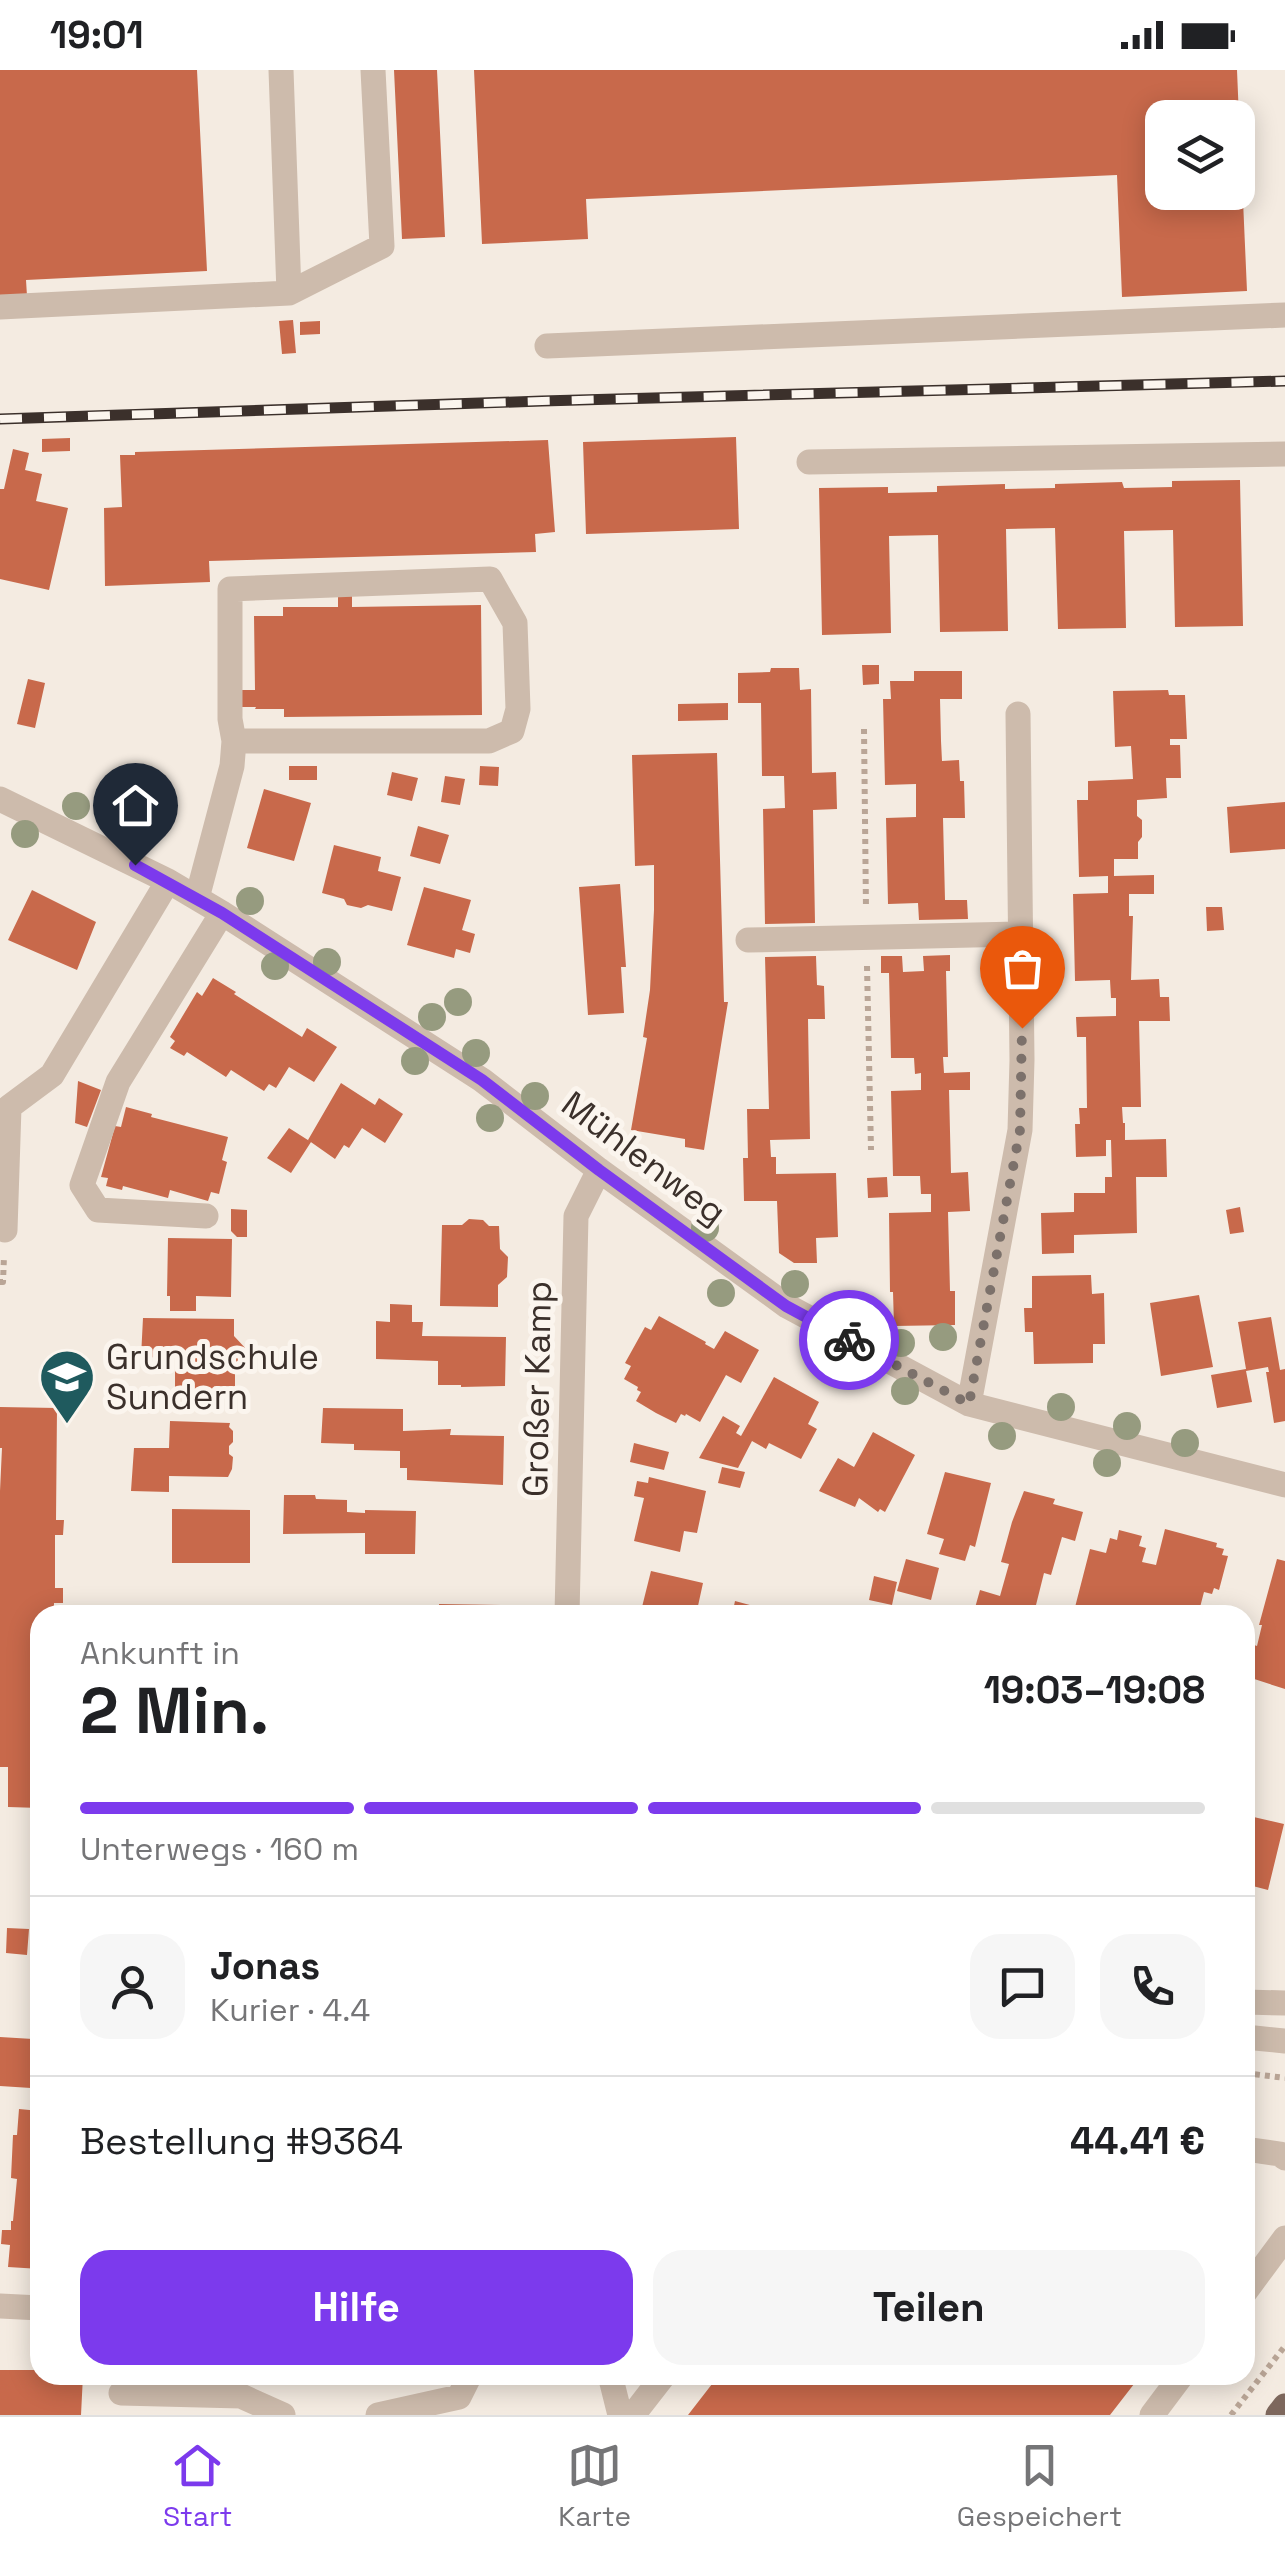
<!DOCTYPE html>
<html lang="de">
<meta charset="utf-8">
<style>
body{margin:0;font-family:"Space Grotesk",sans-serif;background:#f6f6f6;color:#202124;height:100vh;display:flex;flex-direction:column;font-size:38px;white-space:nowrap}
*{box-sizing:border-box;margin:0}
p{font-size:32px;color:#757577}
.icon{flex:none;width:55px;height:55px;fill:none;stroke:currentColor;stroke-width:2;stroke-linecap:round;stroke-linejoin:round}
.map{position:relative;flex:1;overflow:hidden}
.sheet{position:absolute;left:30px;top:1535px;width:1225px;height:780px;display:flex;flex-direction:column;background:#fff;border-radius:30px;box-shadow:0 5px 25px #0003}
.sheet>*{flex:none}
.tools{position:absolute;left:1145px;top:30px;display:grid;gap:20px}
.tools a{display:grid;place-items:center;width:110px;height:110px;border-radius:20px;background:#fff;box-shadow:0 5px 25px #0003;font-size:50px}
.pin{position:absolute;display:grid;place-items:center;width:85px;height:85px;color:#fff;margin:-102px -42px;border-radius:50% 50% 50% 0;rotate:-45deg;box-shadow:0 0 10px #0007}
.pin .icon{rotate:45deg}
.courier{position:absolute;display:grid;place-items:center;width:100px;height:100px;margin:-50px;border:8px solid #7c3aed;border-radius:50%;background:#fff;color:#222;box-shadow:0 2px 12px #0007}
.overview em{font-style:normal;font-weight:600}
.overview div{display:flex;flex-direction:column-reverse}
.overview{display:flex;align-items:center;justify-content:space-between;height:170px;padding:0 50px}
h1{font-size:65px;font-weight:600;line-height:75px}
.bar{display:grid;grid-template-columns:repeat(4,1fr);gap:15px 10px;align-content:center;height:120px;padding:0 50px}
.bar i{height:12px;border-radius:8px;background:#e0e0e0}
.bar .active{background:#7c3aed}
.bar p{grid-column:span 4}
.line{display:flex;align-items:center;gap:25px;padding:0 50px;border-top:2px solid #e0e0e0}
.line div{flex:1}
.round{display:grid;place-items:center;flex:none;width:105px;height:105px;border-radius:30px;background:#f6f6f6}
.action{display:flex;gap:20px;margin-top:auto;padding:20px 50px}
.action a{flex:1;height:115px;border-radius:30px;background:#7c3aed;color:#fff;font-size:40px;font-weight:600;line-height:115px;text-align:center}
.action a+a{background:#f6f6f6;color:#202124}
.status{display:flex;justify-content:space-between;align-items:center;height:70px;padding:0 50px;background:#fff;direction:ltr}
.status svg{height:28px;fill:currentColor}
.dock{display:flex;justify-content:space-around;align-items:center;height:140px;border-top:2px solid #e0e0e0;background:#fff;font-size:28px;color:#757577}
.dock a{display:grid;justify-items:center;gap:5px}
.dock .active{color:#7c3aed}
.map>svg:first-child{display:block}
.building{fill:#c8694b}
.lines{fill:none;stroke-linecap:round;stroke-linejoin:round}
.path{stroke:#b9a596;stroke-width:6;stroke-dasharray:5 5;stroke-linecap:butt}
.minor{stroke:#cdbbac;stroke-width:25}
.major{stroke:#7d675c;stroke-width:25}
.rail-casing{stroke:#3b302b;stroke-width:11}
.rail{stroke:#fbf5ee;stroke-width:8;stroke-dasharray:22;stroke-linecap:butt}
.tree{fill:#969b7f}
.done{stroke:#7c716b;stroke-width:10;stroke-dasharray:0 18}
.route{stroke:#7c3aed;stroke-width:12}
.labels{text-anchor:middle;stroke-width:10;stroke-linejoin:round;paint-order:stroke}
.street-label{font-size:35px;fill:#3b302b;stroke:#fbf5ee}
.poi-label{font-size:35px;fill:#3b302b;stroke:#fbf5ee;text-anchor:start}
</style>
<div class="status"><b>19:01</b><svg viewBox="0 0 49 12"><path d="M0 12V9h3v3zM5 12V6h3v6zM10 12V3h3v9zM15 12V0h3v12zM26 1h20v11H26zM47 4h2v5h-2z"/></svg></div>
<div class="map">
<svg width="1285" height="2345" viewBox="0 0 1285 2345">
<rect width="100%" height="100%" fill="#f4ebe1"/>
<path class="building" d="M 0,0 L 197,0 L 207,201 L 26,210 L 27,226 L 0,227 Z
M 394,0 L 437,0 L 445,167 L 402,169 Z
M 474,0 L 1237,0 L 1239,48 L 1162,48 L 1162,122 L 1238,122 L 1238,85 L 1241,85 L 1247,221 L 1122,227 L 1117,105 L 586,129 L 588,169 L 482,174 Z
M 293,250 L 296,283 L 282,284 L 279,251 Z
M 320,251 L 320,264 L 300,265 L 300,252 Z
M 736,367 L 739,459 L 586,464 L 583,372 Z
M 70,368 L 70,381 L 42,382 L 42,369 Z
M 548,370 L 555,462 L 535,464 L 536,482 L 209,491 L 210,512 L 105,516 L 104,438 L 122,437 L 120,385 L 135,385 L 135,382 Z
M 13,379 L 29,383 L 25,400 L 42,404 L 36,431 L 68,438 L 49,520 L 0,509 L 0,419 L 4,419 Z
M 1240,410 L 1243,556 L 1175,557 L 1173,460 L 1124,461 L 1126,558 L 1058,559 L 1055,458 L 1006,459 L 1008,561 L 940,562 L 938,465 L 889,466 L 891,563 L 822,565 L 819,418 L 888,417 L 888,423 L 937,422 L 937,416 L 1005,414 L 1005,419 L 1055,418 L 1055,414 L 1122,412 L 1124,418 L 1172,417 L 1172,411 Z
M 338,526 L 352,526 L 352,537 L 481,535 L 482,645 L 284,647 L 284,639 L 255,639 L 256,637 L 239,637 L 239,620 L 255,620 L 254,546 L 283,546 L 283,537 L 338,537 Z
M 862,595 L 879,595 L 879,614 L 863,615 Z
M 771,598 L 799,598 L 800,620 L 811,619 L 812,703 L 836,702 L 837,739 L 813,740 L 815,853 L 765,854 L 763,739 L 785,738 L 784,706 L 762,706 L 761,633 L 738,633 L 738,603 L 770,602 Z
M 914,601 L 962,601 L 962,629 L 940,629 L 941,671 L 942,691 L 959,690 L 960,711 L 964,711 L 965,748 L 943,748 L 945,830 L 967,830 L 968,849 L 919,850 L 918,833 L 888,834 L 886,748 L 916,747 L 916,714 L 885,715 L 883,629 L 891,629 L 890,611 L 914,611 Z
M 28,609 L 45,613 L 35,658 L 17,654 Z
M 1168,620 L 1169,625 L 1185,625 L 1187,669 L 1170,669 L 1170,675 L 1180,675 L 1181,708 L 1166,708 L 1167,728 L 1137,730 L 1137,746 L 1142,750 L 1142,767 L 1138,772 L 1138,789 L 1114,789 L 1114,806 L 1154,805 L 1154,824 L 1129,824 L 1129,846 L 1133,846 L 1131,910 L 1159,909 L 1160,927 L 1169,927 L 1170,951 L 1139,951 L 1141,1037 L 1122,1037 L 1123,1053 L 1125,1053 L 1125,1070 L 1166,1069 L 1167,1107 L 1136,1107 L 1137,1163 L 1074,1165 L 1074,1183 L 1042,1184 L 1041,1143 L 1074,1142 L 1074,1123 L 1105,1123 L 1105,1107 L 1112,1107 L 1111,1070 L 1106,1070 L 1106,1086 L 1076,1087 L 1075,1054 L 1080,1054 L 1079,1038 L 1087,1038 L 1086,967 L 1077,967 L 1076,947 L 1116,946 L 1116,928 L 1111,928 L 1110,910 L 1075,911 L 1073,824 L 1108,823 L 1108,806 L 1079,807 L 1077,730 L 1088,730 L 1088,711 L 1133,709 L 1131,676 L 1115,677 L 1113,621 Z
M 728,633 L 728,650 L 678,651 L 678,634 Z
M 717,683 L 724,932 L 728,932 L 704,1080 L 685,1077 L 685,1069 L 631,1060 L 647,968 L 643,967 L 650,920 L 654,840 L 654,795 L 635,796 L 632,685 Z
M 289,696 L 317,696 L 317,710 L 289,710 Z
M 480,696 L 499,697 L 498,716 L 479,715 Z
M 392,702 L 418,708 L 412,731 L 387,725 Z
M 445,706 L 465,709 L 460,735 L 441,732 Z
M 264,719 L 311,733 L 294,791 L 247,778 Z
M 1285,732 L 1285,779 L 1230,783 L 1227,737 Z
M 418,756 L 449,765 L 440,794 L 410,786 Z
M 334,775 L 381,787 L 378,801 L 401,807 L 392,841 L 368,835 L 361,838 L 347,835 L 344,829 L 322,823 Z
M 620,814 L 626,897 L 621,897 L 624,943 L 588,945 L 579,817 Z
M 424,817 L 471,830 L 462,860 L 475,864 L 470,883 L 456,879 L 454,888 L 407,875 Z
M 32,820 L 96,852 L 77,900 L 8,870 Z
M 1206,837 L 1222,837 L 1224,860 L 1207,861 Z
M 950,885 L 950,901 L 946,901 L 948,987 L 943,987 L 944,1003 L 970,1002 L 970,1020 L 949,1020 L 951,1103 L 968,1102 L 969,1123 L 970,1141 L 948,1142 L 950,1221 L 955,1221 L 955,1255 L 894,1256 L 893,1222 L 890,1222 L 889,1143 L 931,1142 L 931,1124 L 921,1124 L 920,1106 L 893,1106 L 891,1021 L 921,1020 L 921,1003 L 915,1004 L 914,988 L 891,988 L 889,903 L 881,903 L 881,886 L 902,886 L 903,902 L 924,901 L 923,886 Z
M 816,886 L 817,915 L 824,916 L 825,949 L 808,949 L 810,1069 L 770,1070 L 771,1087 L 776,1087 L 776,1104 L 836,1103 L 838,1167 L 816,1168 L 817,1193 L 794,1193 L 779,1183 L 777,1131 L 744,1131 L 743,1088 L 748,1088 L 747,1039 L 769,1039 L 765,887 Z
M 213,908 L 236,922 L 234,924 L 302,967 L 307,958 L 337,977 L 314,1012 L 289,997 L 276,1018 L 269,1014 L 264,1021 L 231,1000 L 226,1007 L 187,982 L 184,986 L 170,978 L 175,971 L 170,967 L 197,922 L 202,926 Z
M 78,1011 L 101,1020 L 87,1057 L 75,1053 Z
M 341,1013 L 375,1035 L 379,1028 L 403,1044 L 385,1073 L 362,1058 L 349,1078 L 344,1075 L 335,1089 L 308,1070 Z
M 126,1037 L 152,1044 L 151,1047 L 228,1067 L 222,1090 L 227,1092 L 219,1124 L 211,1122 L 208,1131 L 170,1120 L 168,1128 L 123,1116 L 122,1120 L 106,1116 L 108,1108 L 101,1107 L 115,1056 L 121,1057 Z
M 289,1058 L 311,1072 L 291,1103 L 267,1088 Z
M 887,1107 L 888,1127 L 868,1128 L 867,1108 Z
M 1240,1137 L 1244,1162 L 1230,1164 L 1226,1140 Z
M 231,1139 L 247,1140 L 247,1167 L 237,1167 L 231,1161 Z
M 469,1149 L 483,1150 L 489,1156 L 499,1156 L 500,1179 L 508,1187 L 507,1207 L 498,1215 L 498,1237 L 440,1236 L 442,1155 L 462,1155 Z
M 168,1168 L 232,1169 L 231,1227 L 196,1226 L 196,1241 L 170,1241 L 170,1226 L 167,1226 Z
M 1091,1205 L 1092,1224 L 1104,1223 L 1105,1274 L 1093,1274 L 1093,1293 L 1034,1294 L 1033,1262 L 1025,1262 L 1024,1238 L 1032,1238 L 1032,1206 Z
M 1199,1225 L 1213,1297 L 1161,1306 L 1150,1233 Z
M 390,1234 L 412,1235 L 412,1252 L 423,1252 L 422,1266 L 506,1267 L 505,1316 L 461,1317 L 461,1315 L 438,1315 L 438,1291 L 376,1289 L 376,1251 L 390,1252 Z
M 659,1246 L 706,1272 L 705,1274 L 714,1279 L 725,1261 L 759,1280 L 741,1313 L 726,1305 L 700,1352 L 686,1344 L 685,1346 L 681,1344 L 676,1353 L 656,1343 L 636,1331 L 641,1322 L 637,1320 L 638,1317 L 624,1309 L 631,1296 L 625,1293 L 645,1257 L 651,1260 Z
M 1271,1247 L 1280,1300 L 1285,1299 L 1285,1351 L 1274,1353 L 1266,1302 L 1269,1302 L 1268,1297 L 1246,1301 L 1252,1332 L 1217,1338 L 1211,1305 L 1246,1299 L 1238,1252 Z
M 143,1248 L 234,1249 L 234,1266 L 248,1281 L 235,1293 L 235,1320 L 175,1319 L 175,1288 L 141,1287 Z
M 774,1307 L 819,1332 L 808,1354 L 817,1359 L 801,1389 L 769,1373 L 766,1379 L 752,1371 L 738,1398 L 699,1388 L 723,1346 L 740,1356 L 736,1363 L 741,1366 Z
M 0,1337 L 57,1338 L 56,1450 L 64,1450 L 63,1465 L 55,1465 L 55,1518 L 63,1518 L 63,1533 L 54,1533 L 54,1545 L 40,1545 L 40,1738 L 8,1737 L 8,1697 L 0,1697 L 0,1421 L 2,1378 L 0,1378 Z
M 323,1338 L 403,1339 L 403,1361 L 451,1359 L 450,1365 L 504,1366 L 503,1415 L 407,1410 L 407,1398 L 400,1398 L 400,1381 L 354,1380 L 354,1374 L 321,1373 Z
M 170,1351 L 230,1353 L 229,1357 L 233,1361 L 233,1372 L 229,1376 L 229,1384 L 233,1387 L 232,1399 L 228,1407 L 169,1406 L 169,1422 L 131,1421 L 134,1378 L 169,1378 Z
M 873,1362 L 915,1385 L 885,1442 L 880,1439 L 878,1442 L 859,1428 L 855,1437 L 819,1421 L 838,1388 L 854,1397 Z
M 634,1373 L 669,1382 L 664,1400 L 630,1392 Z
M 722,1397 L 745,1402 L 740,1418 L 718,1413 Z
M 945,1402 L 991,1413 L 975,1477 L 970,1475 L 965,1491 L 939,1484 L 944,1469 L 927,1464 Z
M 649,1407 L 706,1421 L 697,1463 L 684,1461 L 680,1482 L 634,1471 L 644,1428 L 634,1426 L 637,1411 L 648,1413 Z
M 1024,1421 L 1055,1429 L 1053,1434 L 1083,1442 L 1075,1471 L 1062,1467 L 1051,1505 L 1044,1503 L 1036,1535 L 1041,1537 L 1039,1545 L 973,1545 L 980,1520 L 1000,1526 L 1009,1494 L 1001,1492 L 1012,1452 Z
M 284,1425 L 315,1425 L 316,1429 L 347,1430 L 347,1442 L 365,1443 L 365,1440 L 416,1441 L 415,1484 L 365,1484 L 365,1463 L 283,1464 Z
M 172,1439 L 250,1440 L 250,1493 L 172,1493 Z
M 1165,1459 L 1217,1473 L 1216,1477 L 1224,1479 L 1222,1485 L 1228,1486 L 1219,1520 L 1214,1518 L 1212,1524 L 1204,1522 L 1198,1545 L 1073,1545 L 1090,1479 L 1106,1483 L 1110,1468 L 1117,1470 L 1119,1460 L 1142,1466 L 1139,1476 L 1146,1478 L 1142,1492 L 1156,1495 Z
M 906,1489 L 939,1498 L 931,1530 L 897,1521 Z
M 1277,1489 L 1285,1491 L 1285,1619 L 1245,1606 L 1245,1572 L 1257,1576 L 1262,1555 L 1259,1555 Z
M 651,1501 L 703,1513 L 696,1545 L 640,1545 Z
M 874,1506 L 897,1512 L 892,1535 L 869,1530 Z
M 735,1531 L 761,1538 L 778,1545 L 732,1545 Z
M 439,1534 L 501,1535 L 501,1545 L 439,1545 Z
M 1245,1745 L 1284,1754 L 1268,1820 L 1245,1814 Z
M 7,1858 L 29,1859 L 27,1885 L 6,1883 Z
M 0,1967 L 33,1969 L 31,2018 L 0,2016 Z
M 19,2039 L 40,2041 L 40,2199 L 8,2197 L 10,2175 L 1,2174 L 2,2160 L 11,2160 L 11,2151 L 13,2151 L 17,2109 L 11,2108 L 13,2065 L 17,2065 Z
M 0,2300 L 40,2300 L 40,2305 L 83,2305 L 81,2345 L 0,2345 Z
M 719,2305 L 1141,2305 L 1110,2345 L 688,2345 Z"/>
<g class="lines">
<path class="path" d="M 864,659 L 866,839
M 867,896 L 871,1080
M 0,1212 L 3,1212 L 4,1186
M 1245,2003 L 1285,2008
M 1231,2345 L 1285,2276"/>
<path class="minor" d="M 281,0 L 289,223
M 0,237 L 289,223 L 382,176 L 373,0
M 547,276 L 1285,245
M 809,392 L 1285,384
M 0,729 L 168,811 L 222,843 L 482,1010 L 599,1100 L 787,1236 L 969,1334 L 1285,1415
M 197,828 L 232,696 L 234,671 L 230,649 L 230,519 L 490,509 L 515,553 L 518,639 L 512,661 L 489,671 L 234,671
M 748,870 L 1020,864
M 206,1146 L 98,1140 L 82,1115 L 118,1012 L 222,843
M 5,1160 L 9,1037 L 52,1005 L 168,811
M 969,1334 L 1020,1060 L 1022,990 L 1018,644
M 567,1545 L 576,1146 L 599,1100
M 1245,1932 L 1285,1933
M 1245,1967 L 1285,1971
M 1245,2079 L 1280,2084 L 1285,2088
M 1245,2222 L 1285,2168
M 0,2236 L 40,2238
M 610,2305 L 620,2345
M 121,2323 L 241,2326 L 283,2345
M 378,2345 L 459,2327 L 470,2305
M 633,2345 L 664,2305
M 1152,2345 L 1182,2305"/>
<path class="major" d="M 1278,2345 L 1285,2336"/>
<g class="rail-casing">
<path id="rail" d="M 0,349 L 542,331 L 1285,311"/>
</g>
<use href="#rail" class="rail"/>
</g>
<g class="tree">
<circle cx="76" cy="736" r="14"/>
<circle cx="25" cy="764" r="14"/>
<circle cx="131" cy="768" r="14"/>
<circle cx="250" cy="831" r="14"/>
<circle cx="327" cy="892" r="14"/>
<circle cx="275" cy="896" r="14"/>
<circle cx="458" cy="932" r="14"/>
<circle cx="432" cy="947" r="14"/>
<circle cx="476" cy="983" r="14"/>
<circle cx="415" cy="991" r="14"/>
<circle cx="535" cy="1026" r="14"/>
<circle cx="490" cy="1048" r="14"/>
<circle cx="705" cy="1158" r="14"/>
<circle cx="795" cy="1214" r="14"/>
<circle cx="721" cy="1223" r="14"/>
<circle cx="943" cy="1267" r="14"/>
<circle cx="901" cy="1273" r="14"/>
<circle cx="822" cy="1278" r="14"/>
<circle cx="905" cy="1321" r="14"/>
<circle cx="1061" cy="1337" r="14"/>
<circle cx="1127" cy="1356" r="14"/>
<circle cx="1002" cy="1366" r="14"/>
<circle cx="1185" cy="1373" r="14"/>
<circle cx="1107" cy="1393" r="14"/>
</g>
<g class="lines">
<path class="done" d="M 849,1270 L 969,1334 L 1020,1060 L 1022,958"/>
<path class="route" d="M 135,795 L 222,843 L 482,1010 L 599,1100 L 786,1236 L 849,1270"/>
</g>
<defs>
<g id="school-pin" transform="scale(2.875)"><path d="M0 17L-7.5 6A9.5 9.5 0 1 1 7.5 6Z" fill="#1f5a5e" stroke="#fbf5ee"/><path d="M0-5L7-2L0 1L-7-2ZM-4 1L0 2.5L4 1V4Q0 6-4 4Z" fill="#fff"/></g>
</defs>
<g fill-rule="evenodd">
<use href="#school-pin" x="67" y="1307"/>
</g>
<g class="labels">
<g class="street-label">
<text transform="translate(644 1088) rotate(37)" y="12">Mühlenweg</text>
<text transform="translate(537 1319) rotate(-89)" y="12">Großer Kamp</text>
</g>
<g class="poi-label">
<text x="106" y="1299">Grundschule<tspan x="106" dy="40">Sundern</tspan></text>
</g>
</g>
</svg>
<div class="tools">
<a><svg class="icon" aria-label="layers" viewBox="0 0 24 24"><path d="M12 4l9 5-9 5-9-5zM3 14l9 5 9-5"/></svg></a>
</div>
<div class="pin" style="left:1022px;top:958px;background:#ea580c"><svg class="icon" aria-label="bag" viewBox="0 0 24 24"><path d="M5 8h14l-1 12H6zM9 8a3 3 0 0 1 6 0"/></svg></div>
<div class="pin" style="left:135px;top:795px;background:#1f2937"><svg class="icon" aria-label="home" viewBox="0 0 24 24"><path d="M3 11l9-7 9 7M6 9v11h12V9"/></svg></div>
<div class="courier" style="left:849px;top:1270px"><svg class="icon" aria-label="bike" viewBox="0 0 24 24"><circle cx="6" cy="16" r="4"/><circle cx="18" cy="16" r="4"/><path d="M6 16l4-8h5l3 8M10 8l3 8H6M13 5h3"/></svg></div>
<section class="sheet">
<div class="overview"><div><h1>2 Min.</h1><p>Ankunft in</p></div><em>19:03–19:08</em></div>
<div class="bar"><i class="active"></i><i class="active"></i><i class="active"></i><i></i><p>Unterwegs · 160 m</p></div>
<div class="line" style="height:180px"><a class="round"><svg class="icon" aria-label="person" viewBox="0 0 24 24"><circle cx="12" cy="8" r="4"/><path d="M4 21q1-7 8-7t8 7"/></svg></a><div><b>Jonas</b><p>Kurier · 4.4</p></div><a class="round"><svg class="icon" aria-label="chat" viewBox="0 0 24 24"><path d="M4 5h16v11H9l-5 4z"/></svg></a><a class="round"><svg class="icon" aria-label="phone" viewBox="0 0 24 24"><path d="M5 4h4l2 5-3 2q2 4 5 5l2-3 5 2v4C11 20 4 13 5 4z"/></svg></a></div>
<div class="line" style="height:130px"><div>Bestellung #9364</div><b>44.41 €</b></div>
<div class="action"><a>Hilfe</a><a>Teilen</a></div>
</section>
</div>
<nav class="dock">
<a class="active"><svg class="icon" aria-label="home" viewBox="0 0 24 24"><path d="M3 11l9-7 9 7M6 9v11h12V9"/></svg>Start</a>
<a><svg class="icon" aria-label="map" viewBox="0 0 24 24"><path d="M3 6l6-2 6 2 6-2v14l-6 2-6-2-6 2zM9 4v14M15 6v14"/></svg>Karte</a>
<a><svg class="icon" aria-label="saved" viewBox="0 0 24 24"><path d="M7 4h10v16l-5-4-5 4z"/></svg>Gespeichert</a>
</nav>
